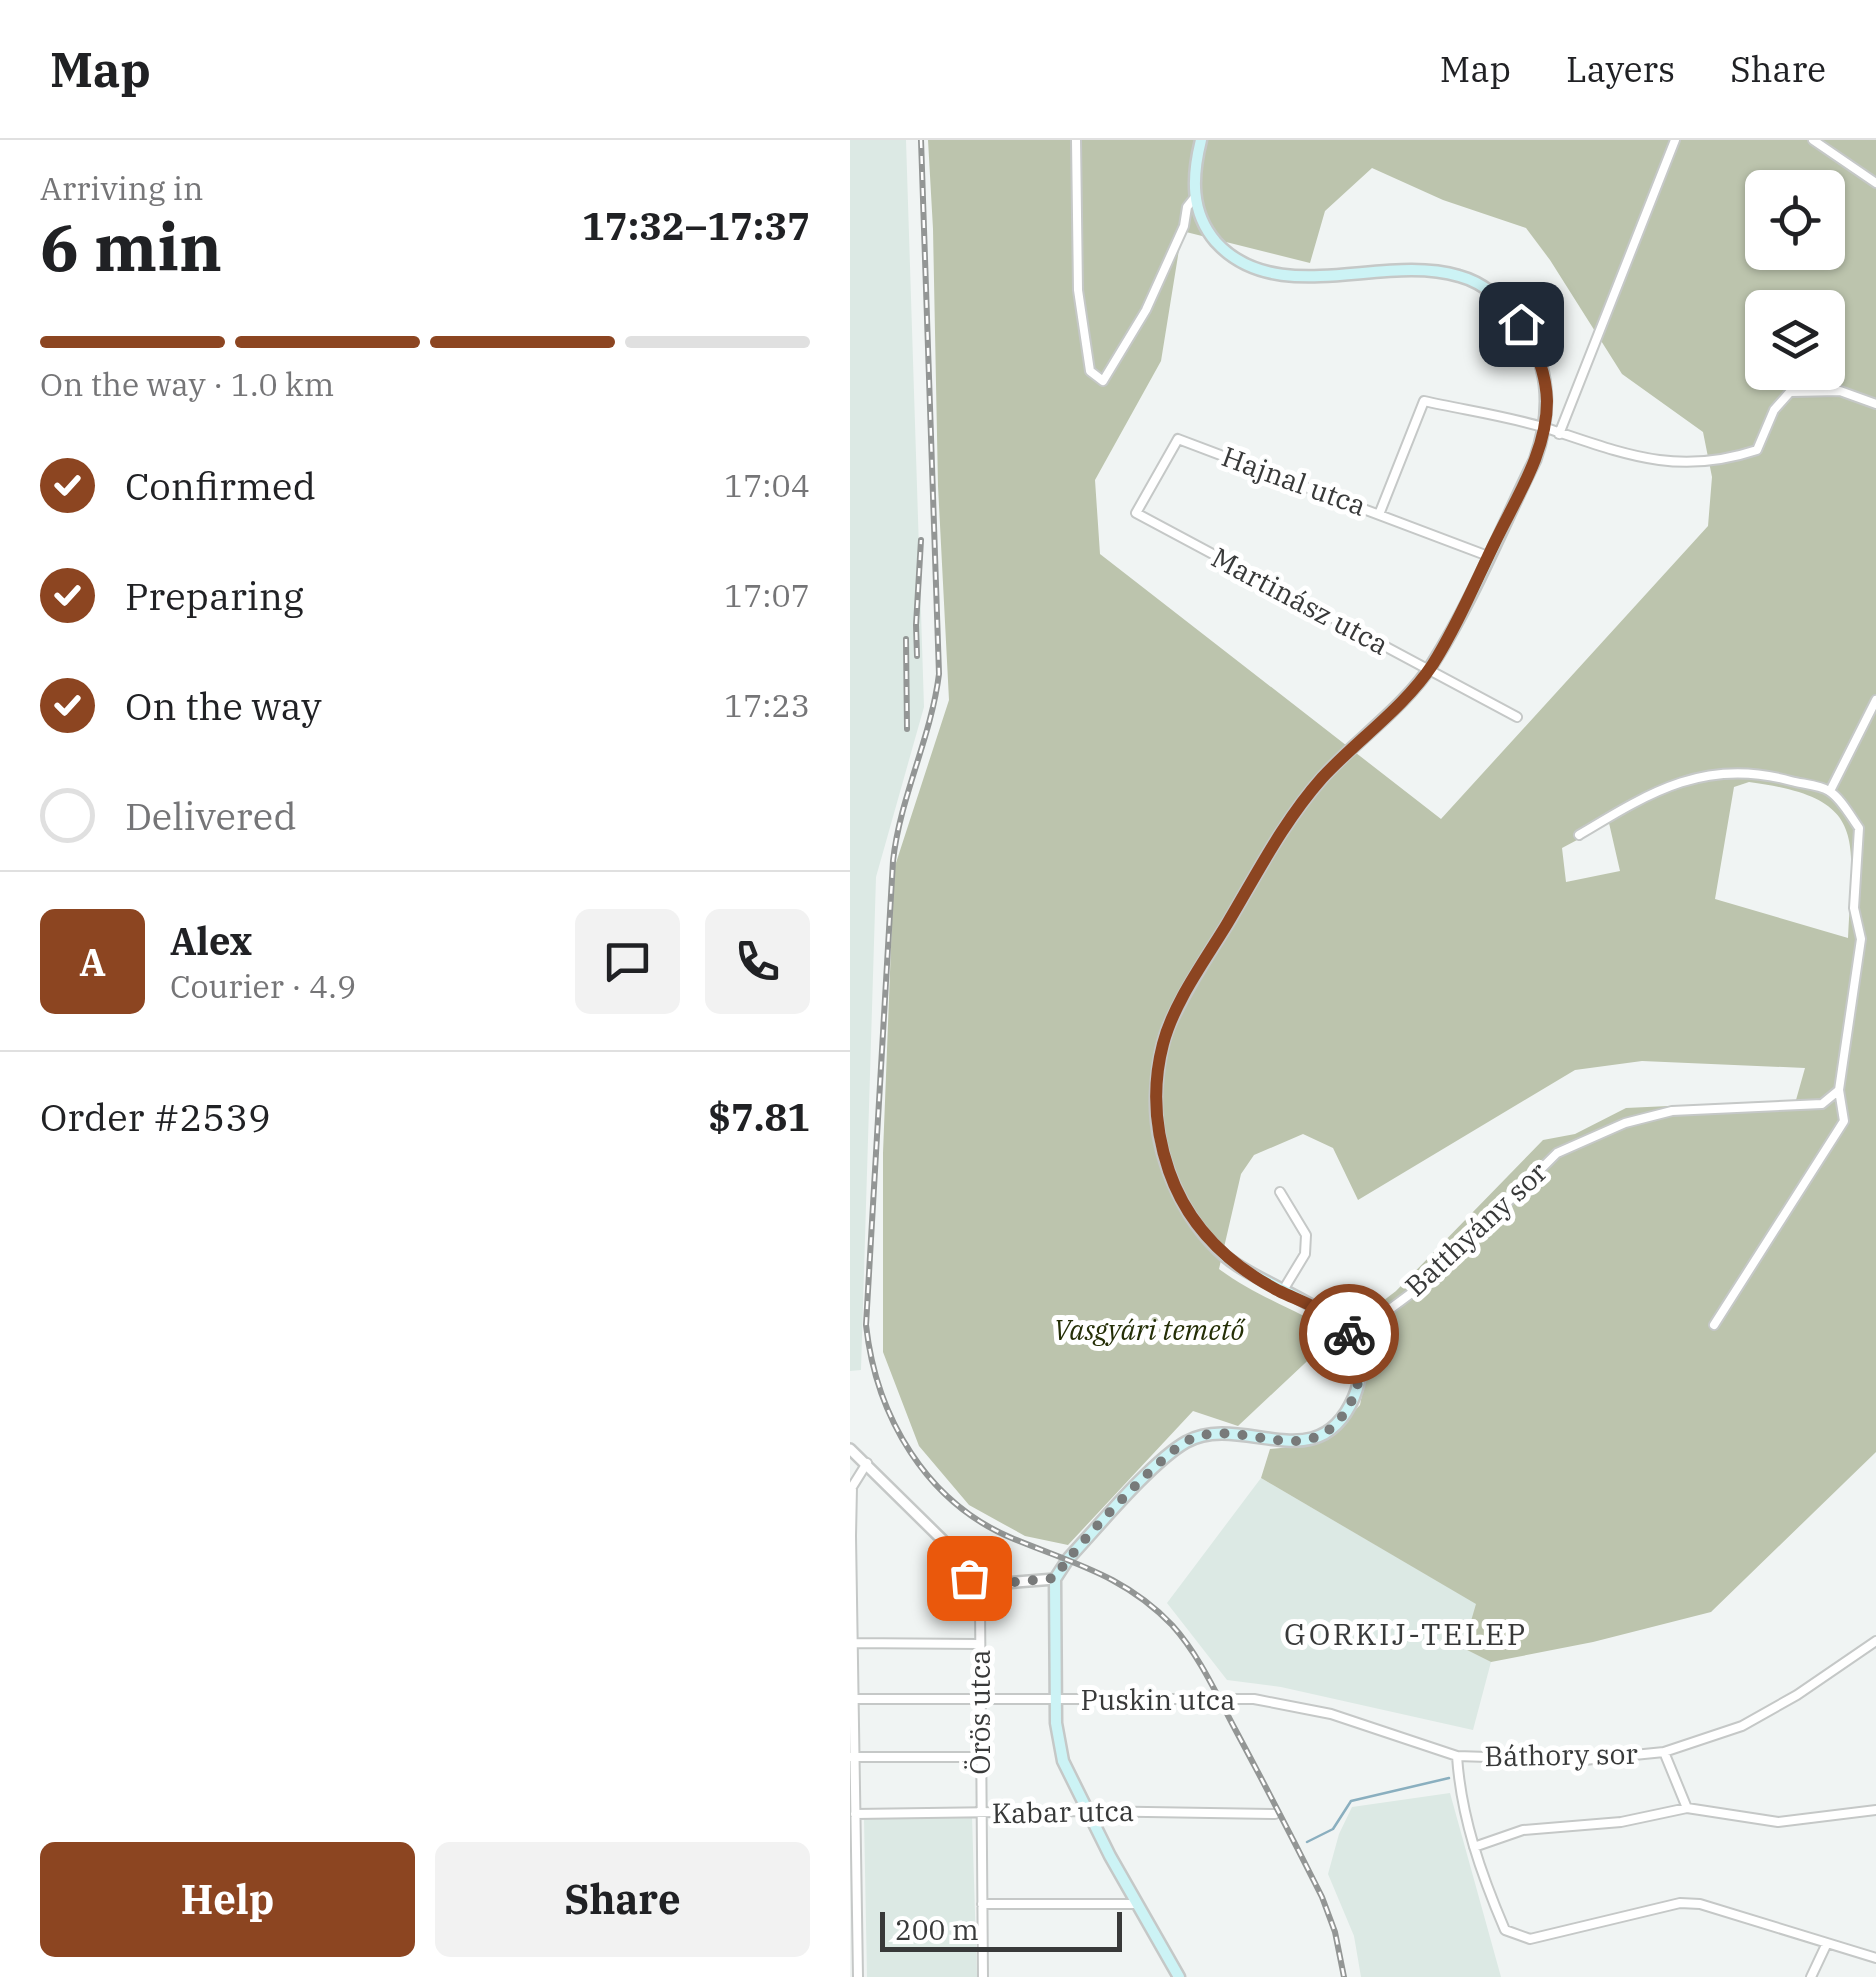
<!DOCTYPE html>
<meta charset="utf-8">
<style>
body{margin:0;font-family:"IBM Plex Serif",serif;background:#f2f2f2;color:#202124;height:100vh;display:flex;flex-direction:column;font-size:38px;white-space:nowrap}
*{box-sizing:border-box;margin:0}
p{font-size:32px;color:#757577}
.icon{flex:none;width:55px;height:55px;fill:none;stroke:currentColor;stroke-width:2;stroke-linecap:round;stroke-linejoin:round}
.map{position:relative;flex:1;overflow:hidden}
.side{display:flex;flex-direction:column;background:#fff;width:850px}
.side>*{flex:none}
.tools{position:absolute;left:895px;top:30px;display:grid;gap:20px}
.tools a{display:grid;place-items:center;width:100px;height:100px;border-radius:15px;background:#fff;box-shadow:0 2px 8px #0004;font-size:50px}
.scale{position:absolute;left:30px;bottom:25px;width:242px;box-sizing:border-box;padding-left:10px;border:5px solid #383939;border-top:0;font-size:28px;line-height:35px;white-space:nowrap;color:#383939;-webkit-text-stroke:8px #fff;paint-order:stroke}
.pin{position:absolute;display:grid;place-items:center;width:85px;height:85px;color:#fff;margin:-42px;border-radius:20px;box-shadow:0 5px 15px #0006}
.courier{position:absolute;display:grid;place-items:center;width:100px;height:100px;margin:-50px;border:8px solid #8c4521;border-radius:50%;background:#fff;color:#222;box-shadow:0 2px 12px #0007}
.headline em{font-style:normal;font-weight:700}
.headline div{display:flex;flex-direction:column-reverse}
.headline{display:flex;align-items:center;justify-content:space-between;height:170px;padding:0 40px}
h1{font-size:65px;font-weight:700;line-height:75px}
.bar{display:grid;grid-template-columns:repeat(4,1fr);gap:15px 10px;align-content:center;height:120px;padding:0 40px}
.bar i{height:12px;border-radius:8px;background:#e0e0e0}
.bar .current{background:#8c4521}
.bar p{grid-column:span 4}
.line{display:flex;align-items:center;gap:25px;padding:0 40px;border-top:2px solid #e0e0e0}
.line div{flex:1}
.round{display:grid;place-items:center;flex:none;width:105px;height:105px;border-radius:15px;background:#f2f2f2}
ol{padding:0 40px;list-style:none}
li{display:flex;align-items:center;gap:30px;height:110px}
li p{margin-inline-start:auto}
li .icon{padding:10px;border-radius:50%;background:#8c4521;color:#fff;stroke-width:4}
li:last-child{color:#757577}
li i{width:55px;height:55px;border:5px solid #e0e0e0;border-radius:50%}
.primary-button{display:flex;gap:20px;margin-top:auto;padding:20px 40px}
.primary-button a{flex:1;height:115px;border-radius:15px;background:#8c4521;color:#fff;font-size:40px;font-weight:700;line-height:115px;text-align:center}
.primary-button a+a{background:#f2f2f2;color:#202124}
header{display:flex;align-items:center;gap:60px;box-sizing:border-box;height:140px;padding:0 50px;background:#fff;border-bottom:2px solid #e0e0e0}
header strong{font-size:48px}
nav{display:flex;gap:55px;margin-inline-start:auto;font-size:35px}
main{display:flex;flex:1;min-height:0}
.map>svg:first-child{display:block}
.built{fill:#dce9e4}
.green{fill:#bcc4ad;fill-rule:evenodd}
.lines{fill:none;stroke-linecap:round;stroke-linejoin:round}
.stream{stroke:#8aafbf;stroke-width:2.5}
.minor-casing{stroke:#c5c8c7;stroke-width:12}
.tertiary-casing{stroke:#c5c8c7;stroke-width:14}
.secondary-casing{stroke:#c5c8c7;stroke-width:15}
.minor{stroke:#fff;stroke-width:8}
.tertiary{stroke:#fff;stroke-width:9}
.secondary{stroke:#ccf3f5;stroke-width:10}
.rail-casing{stroke:#939695;stroke-width:6}
.rail{stroke:#fff;stroke-width:2.5;stroke-dasharray:8;stroke-linecap:butt}
.done{stroke:#787a7a;stroke-width:10;stroke-dasharray:0 18}
.route{stroke:#8c4521;stroke-width:12}
.labels{text-anchor:middle;stroke-width:10;stroke-linejoin:round;paint-order:stroke}
.street-label{font-size:28px;fill:#383939;stroke:#fff}
.park-label{font-size:28px;font-style:italic;fill:#242e06;stroke:#fff}
.neighbourhood-label{font-size:30px;letter-spacing:2.5px;fill:#383939;stroke:#fff}
</style>
<header>
<strong>Map</strong>
<nav><a>Map</a><a>Layers</a><a>Share</a></nav>
</header>
<main>
<section class="side">
<div class="headline"><div><h1>6 min</h1><p>Arriving in</p></div><em>17:32–17:37</em></div>
<div class="bar"><i class="current"></i><i class="current"></i><i class="current"></i><i></i><p>On the way · 1.0 km</p></div>
<ol>
<li><svg class="icon" aria-label="check" viewBox="0 0 24 24"><path d="M5 12l5 5 9-10"/></svg>Confirmed<p>17:04</p></li>
<li><svg class="icon" aria-label="check" viewBox="0 0 24 24"><path d="M5 12l5 5 9-10"/></svg>Preparing<p>17:07</p></li>
<li><svg class="icon" aria-label="check" viewBox="0 0 24 24"><path d="M5 12l5 5 9-10"/></svg>On the way<p>17:23</p></li>
<li><i></i>Delivered</li>
</ol>
<div class="line" style="height:180px"><b class="round" style="background:#8c4521;color:#fff">A</b><div><b>Alex</b><p>Courier · 4.9</p></div><a class="round"><svg class="icon" aria-label="chat" viewBox="0 0 24 24"><path d="M4 5h16v11H9l-5 4z"/></svg></a><a class="round"><svg class="icon" aria-label="phone" viewBox="0 0 24 24"><path d="M5 4h4l2 5-3 2q2 4 5 5l2-3 5 2v4C11 20 4 13 5 4z"/></svg></a></div>
<div class="line" style="height:130px"><div>Order #2539</div><b>$7.81</b></div>
<div class="primary-button"><a>Help</a><a>Share</a></div>
</section>
<div class="map">
<svg width="1026" height="1837" viewBox="0 0 1026 1837">
<rect width="100%" height="100%" fill="#f0f4f3"/>
<path class="built" d="M 0,0 L 56,0 L 74,567 L 26,737 L 11,1230 L 0,1231 Z
M 411,1338 L 627,1464 L 613,1508 L 641,1522 L 623,1590 L 431,1547 L 377,1540 L 317,1463 Z
M 600,1653 L 651,1837 L 511,1837 L 504,1796 L 478,1734 L 489,1694 L 502,1667 Z
M 122,1677 L 127,1837 L 17,1837 L 14,1678 Z"/>
<path class="green" d="M 78,0 L 1026,0 L 1026,1312 L 861,1472 L 743,1502 L 641,1522 L 613,1508 L 626,1464 L 411,1338 L 420,1309 L 463,1305 L 489,1287 L 510,1265 L 518,1223 L 512,1177 L 546,1151 L 693,1000 L 725,994 L 776,968 L 946,960 L 955,928 L 792,921 L 725,930 L 508,1060 L 483,1008 L 453,994 L 404,1015 L 391,1034 L 369,1129 C 405,1156 448,1170 486,1194 L 388,1286 L 343,1271 L 218,1405 L 175,1396 L 119,1365 L 69,1306 L 33,1212 L 33,1013 L 44,729 L 99,560 L 88,346 L 83,89 ZM 522,28 L 593,60 L 676,88 L 700,120 L 772,234 L 853,292 L 862,337 L 858,386 L 591,679 L 250,414 L 245,340 L 311,221 L 332,91 L 460,123 L 475,71 ZM 912,48 L 978,48 L 978,112 L 912,112 ZM 912,168 L 978,168 L 978,232 L 912,232 ZM 899,642 C 1018,658 1003,695 998,798 L 865,759 L 884,647 ZM 759,683 L 770,731 L 716,742 L 712,708 Z"/>
<g class="lines">
<path class="stream" d="M 457,1702 L 483,1689 L 501,1661 L 599,1638"/>
<g class="minor-casing">
<path id="minor" d="M 226,0 L 228,150 L 240,231 L 253,241 L 296,170 L 334,86 L 337,67 L 345,57
M 963,0 L 1026,43
M 709,294 L 825,0
M 530,372 L 574,261 C 614,270 657,276 696,288 C 772,313 826,337 907,310 L 924,270 L 940,252 L 990,251 L 1026,264
M 638,416 L 328,299 L 286,373 L 667,577
M 980,651 L 1026,560
M 430,1052 L 456,1095 L 455,1114 L 432,1152
M 864,1185 L 994,981 L 989,950
M 501,1198 L 579,1140 L 707,1013 L 775,983 L 822,971 L 972,964 L 989,950 L 1011,799 L 1004,768 L 1009,688 C 1001,677 991,658 979,651 C 970,645 952,644 941,641 C 856,617 800,652 729,695
M 122,1429 L 119,1442 L 130,1465 L 133,1837
M 0,1503 L 129,1504
M 0,1559 L 404,1559 L 481,1574 L 607,1616 L 734,1620 L 814,1612 L 892,1586 L 947,1555 L 1026,1501
M 814,1612 L 837,1668
M 607,1616 C 611,1677 631,1734 655,1790 L 680,1799 L 830,1763 L 850,1764 L 1026,1818
M 0,1617 L 130,1617
M 5,1674 L 235,1671 L 425,1674
M 624,1707 L 673,1690 L 771,1682 L 837,1668 L 928,1682 L 1026,1670
M 132,1764 L 287,1764
M 8,1837 L 1,1396 L 2,1347 L 17,1323
M 961,1837 L 977,1803"/>
</g>
<g class="tertiary-casing">
<path id="tertiary" d="M 0,1309 L 122,1429 L 154,1443 L 205,1439"/>
</g>
<g class="secondary-casing">
<path id="secondary" d="M 329,1837 L 260,1716 L 213,1621 L 206,1583 L 205,1439 L 218,1419 C 247,1388 301,1322 336,1302 C 392,1271 468,1342 504,1257 C 538,1175 421,1155 376,1117 C 331,1078 304,1013 306,955 C 307,932 310,909 318,888 C 334,851 357,817 378,783 C 407,733 434,681 473,637 C 507,599 555,567 583,523 C 623,460 652,387 685,320 C 700,278 701,234 678,195 C 662,169 639,144 609,136 C 532,113 427,169 366,102 C 340,72 342,36 351,0"/>
</g>
<use href="#minor" class="minor"/>
<use href="#tertiary" class="tertiary"/>
<use href="#secondary" class="secondary"/>
<g class="rail-casing">
<path id="rail" d="M 71,0 L 89,534 C 81,598 50,657 43,721 L 16,1185 C 26,1276 76,1363 164,1399 C 225,1424 275,1436 322,1485 C 349,1515 366,1553 385,1589 C 415,1645 444,1701 472,1757 L 485,1792 L 494,1837
M 56,499 L 57,589
M 67,516 L 66,485 L 71,400"/>
</g>
<use href="#rail" class="rail"/>
</g>
<g class="lines">
<path class="done" d="M 119,1438 L 122,1430 L 154,1443 L 205,1438 C 219,1412 311,1315 337,1301 C 394,1272 462,1341 502,1260 C 513,1239 510,1214 499,1194"/>
<path class="route" d="M 499,1194 C 481,1171 454,1163 429,1151 C 379,1125 338,1086 319,1031 C 305,990 302,946 313,904 C 324,862 354,822 377,784 C 407,734 433,682 472,638 C 507,600 554,568 583,524 C 607,486 625,443 645,402 C 666,358 697,312 697,261 C 696,232 686,208 671,184"/>
</g>
<g class="labels">
<g class="street-label">
<text transform="translate(444 341) rotate(20)" y="10">Hajnal utca</text>
<text transform="translate(450 461) rotate(28)" y="10">Martinász utca</text>
<text transform="translate(626 1089) rotate(-43)" y="10">Batthyány sor</text>
<text x="308" y="1570">Puskin utca</text>
<text transform="translate(130 1572) rotate(-90)" y="10">Örös utca</text>
<text transform="translate(711 1615) rotate(-1)" y="10">Báthory sor</text>
<text transform="translate(213 1672) rotate(-1)" y="10">Kabar utca</text>
</g>
<g class="park-label">
<text x="299" y="1200">Vasgyári temető</text>
</g>
<g class="neighbourhood-label">
<text x="556" y="1505">GORKIJ-TELEP</text>
</g>
</g>
</svg>
<div class="tools">
<a><svg class="icon" aria-label="locate" viewBox="0 0 24 24"><circle cx="12" cy="12" r="6"/><path d="M12 2v4M12 18v4M2 12h4M18 12h4"/></svg></a>
<a><svg class="icon" aria-label="layers" viewBox="0 0 24 24"><path d="M12 4l9 5-9 5-9-5zM3 14l9 5 9-5"/></svg></a>
</div>
<div class="scale">200 m</div>
<div class="pin" style="left:119px;top:1438px;background:#ea580c"><svg class="icon" aria-label="bag" viewBox="0 0 24 24"><path d="M5 8h14l-1 12H6zM9 8a3 3 0 0 1 6 0"/></svg></div>
<div class="pin" style="left:671px;top:184px;background:#1f2937"><svg class="icon" aria-label="home" viewBox="0 0 24 24"><path d="M3 11l9-7 9 7M6 9v11h12V9"/></svg></div>
<div class="courier" style="left:499px;top:1194px"><svg class="icon" aria-label="bike" viewBox="0 0 24 24"><circle cx="6" cy="16" r="4"/><circle cx="18" cy="16" r="4"/><path d="M6 16l4-8h5l3 8M10 8l3 8H6M13 5h3"/></svg></div>
</div>
</main>
